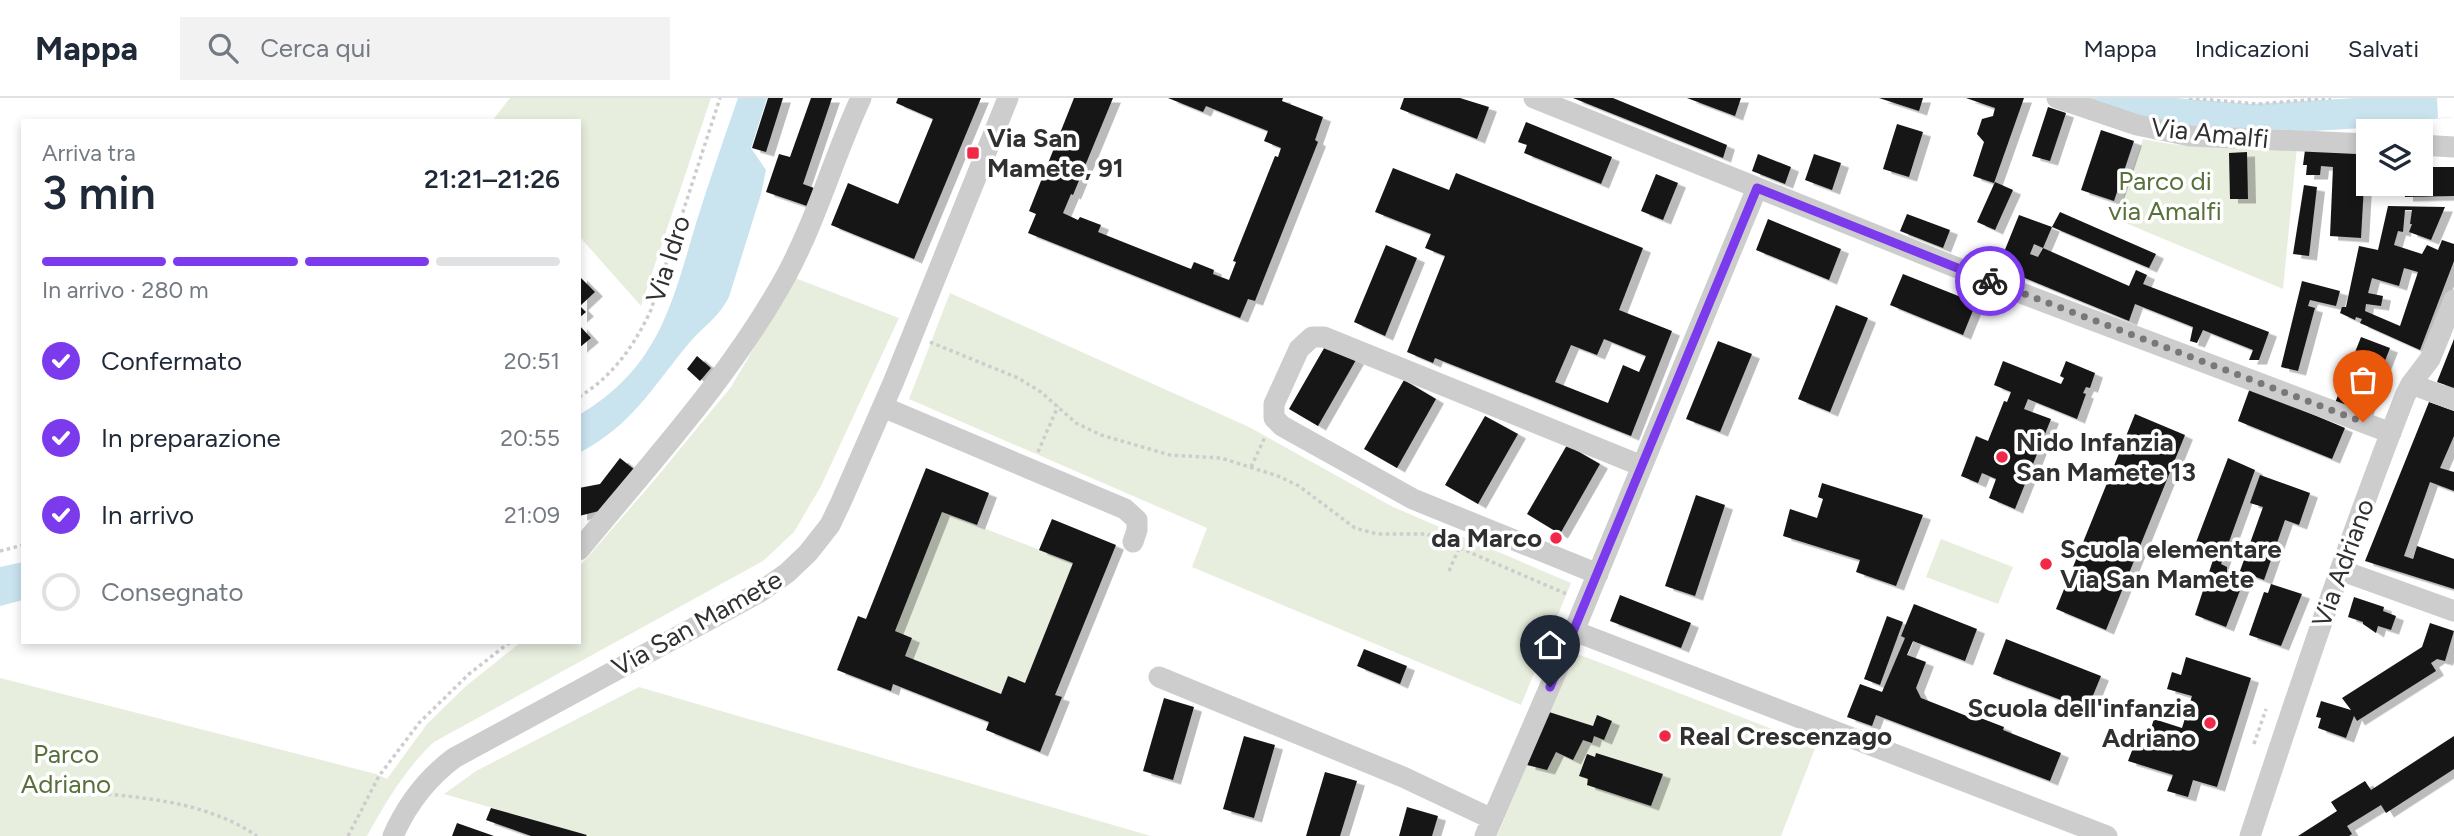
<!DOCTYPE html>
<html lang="it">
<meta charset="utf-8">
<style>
body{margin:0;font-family:Figtree,sans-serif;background:#f2f2f3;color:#1f2937;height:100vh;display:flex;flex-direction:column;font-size:26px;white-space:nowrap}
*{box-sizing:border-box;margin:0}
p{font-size:23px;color:#747a83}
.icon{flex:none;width:38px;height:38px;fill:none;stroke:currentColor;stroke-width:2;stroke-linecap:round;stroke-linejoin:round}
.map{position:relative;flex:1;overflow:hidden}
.sheet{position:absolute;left:21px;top:21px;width:560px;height:525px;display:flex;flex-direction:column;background:#fff;border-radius:0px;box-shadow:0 4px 10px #0003}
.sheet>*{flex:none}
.controls{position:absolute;left:2356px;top:21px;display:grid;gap:14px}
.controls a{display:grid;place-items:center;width:77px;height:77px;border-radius:0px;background:#fff;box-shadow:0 4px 10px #0003;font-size:35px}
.pin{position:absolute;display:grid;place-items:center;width:60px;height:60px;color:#fff;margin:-72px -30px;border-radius:50% 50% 50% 0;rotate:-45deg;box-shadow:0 0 7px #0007}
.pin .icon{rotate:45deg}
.courier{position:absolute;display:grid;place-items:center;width:70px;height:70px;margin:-35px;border:5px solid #7c3aed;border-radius:50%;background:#fff;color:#222;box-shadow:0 2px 9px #0007}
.head em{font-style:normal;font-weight:600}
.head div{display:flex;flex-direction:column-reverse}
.head{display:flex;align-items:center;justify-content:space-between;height:119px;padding:0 21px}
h1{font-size:46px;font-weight:600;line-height:52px}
.bar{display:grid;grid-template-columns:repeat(4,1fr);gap:10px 7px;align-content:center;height:84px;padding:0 21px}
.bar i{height:9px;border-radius:5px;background:#e0e1e3}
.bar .current{background:#7c3aed}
.bar p{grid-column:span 4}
ol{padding:0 21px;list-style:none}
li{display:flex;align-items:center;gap:21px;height:77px}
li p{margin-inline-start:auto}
li .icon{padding:7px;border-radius:50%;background:#7c3aed;color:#fff;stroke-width:4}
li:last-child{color:#747a83}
li i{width:38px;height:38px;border:4px solid #e0e1e3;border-radius:50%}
header{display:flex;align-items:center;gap:42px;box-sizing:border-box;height:98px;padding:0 35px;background:#fff;border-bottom:2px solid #e0e1e3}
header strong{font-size:33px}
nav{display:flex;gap:38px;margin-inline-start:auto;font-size:24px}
.search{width:490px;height:63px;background:#f2f2f3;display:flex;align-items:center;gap:18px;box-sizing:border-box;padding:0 24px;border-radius:0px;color:#747a83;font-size:26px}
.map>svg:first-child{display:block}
.green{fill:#e8eede}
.water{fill:#c9e3ef}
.pier{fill:#fff}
.building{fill:#171717;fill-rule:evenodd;filter:url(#shadow)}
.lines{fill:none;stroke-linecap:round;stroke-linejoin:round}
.path{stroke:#cdcdcd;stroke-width:3.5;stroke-dasharray:3.5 3.5;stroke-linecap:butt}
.minor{stroke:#cdcdcd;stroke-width:21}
.done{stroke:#787878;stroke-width:7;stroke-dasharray:0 12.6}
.route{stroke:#7c3aed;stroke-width:9}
.poi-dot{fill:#f22848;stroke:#fff;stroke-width:2.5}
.labels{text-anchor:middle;stroke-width:7;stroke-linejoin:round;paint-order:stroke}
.street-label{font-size:26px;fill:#303030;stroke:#fff}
.poi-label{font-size:26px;font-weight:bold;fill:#303030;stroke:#fff;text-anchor:start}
.park-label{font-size:26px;fill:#58703a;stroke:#fff}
</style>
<header>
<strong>Mappa</strong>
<div class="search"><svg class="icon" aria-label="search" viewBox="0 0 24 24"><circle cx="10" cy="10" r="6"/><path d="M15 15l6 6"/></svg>Cerca qui</div>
<nav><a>Mappa</a><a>Indicazioni</a><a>Salvati</a></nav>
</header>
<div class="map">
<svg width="2454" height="738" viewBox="0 0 2454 738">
<defs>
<filter id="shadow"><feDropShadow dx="8" dy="4.5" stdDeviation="0" flood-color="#0004"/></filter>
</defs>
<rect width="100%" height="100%" fill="#fff"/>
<path class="green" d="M 510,0 L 711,0 L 641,208 L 579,138 L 579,23 L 492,23 Z
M 2143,41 C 2194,52 2245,50 2297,49 L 2283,191 L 2116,121 Z
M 795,180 L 899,220 L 821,388 L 794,434 L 763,463 L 434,644 C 405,671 386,704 367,738 L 0,738 L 0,580 L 376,676 L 387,681 L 427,626 L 466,588 L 521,544 L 579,544 L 579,469 L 652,385 L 731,289 Z
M 950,195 L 1249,329 L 1393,409 L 1571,485 L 1521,607 L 1192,469 L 1207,430 L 909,301 Z
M 942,414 L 1073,465 L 1025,585 L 1008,578 L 1001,596 L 905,558 L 912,540 L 895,533 Z
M 1941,441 L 2013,469 L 1998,506 L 1926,479 Z
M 1575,555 L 1816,648 L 1781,738 L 1497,738 Z
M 639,589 L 1151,738 L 589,738 L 444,696 L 476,673 Z"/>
<path class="water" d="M 738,0 L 767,0 L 751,50 L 766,72 L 761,96 L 729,199 C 718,220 705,227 690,244 C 652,289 634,326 579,355 L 579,317 C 660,269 672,205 697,122 C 710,81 724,40 738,0 Z
M 2079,0 L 2176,0 L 2251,6 L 2356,0 L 2454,0 L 2454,19 L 2414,23 L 2396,28 L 2313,33 L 2165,27 Z
M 23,464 L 23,502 L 0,508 L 0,469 Z"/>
<path class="pier" d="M 2437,0 L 2454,0 L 2454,19 L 2438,20 Z"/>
<path class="building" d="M 768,0 L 783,0 L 766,54 L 752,50 Z
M 811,0 L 832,0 L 803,86 L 814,90 L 807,108 L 766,94 L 779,56 L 790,59 Z
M 898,0 L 981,0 L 914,161 L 831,127 L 848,85 L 898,106 L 933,21 L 896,5 Z
M 1074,0 L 1113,0 L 1073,97 L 1071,96 L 1063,115 L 1078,122 L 1080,119 L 1101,127 L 1098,134 L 1191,171 L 1194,164 L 1214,172 L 1213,176 L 1229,182 L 1236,164 L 1233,163 L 1275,58 L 1278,59 L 1281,50 L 1264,43 L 1268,33 L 1206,8 L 1203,14 L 1168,0 L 1283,0 L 1282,3 L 1323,19 L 1315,42 L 1318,44 L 1255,203 L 1248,201 L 1240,220 L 1028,135 L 1036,116 L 1029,113 Z
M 1404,0 L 1460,0 L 1489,9 L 1477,41 L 1400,11 Z
M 1573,0 L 1613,0 L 1727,47 L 1723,60 Z
M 1687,0 L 1741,0 L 1735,18 Z
M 1879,0 L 1923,0 L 1919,13 Z
M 1966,0 L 2024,0 L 1994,85 L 1973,78 L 1984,44 L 1977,36 L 1982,21 L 1993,18 L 1995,10 Z
M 2048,9 L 2066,15 L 2050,63 L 2032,58 Z
M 1526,24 L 1612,59 L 1601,86 L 1524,55 L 1527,47 L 1518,44 Z
M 1897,26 L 1923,34 L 1909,79 L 1883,71 Z
M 2101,32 L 2134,43 L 2114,103 L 2081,92 Z
M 2305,52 L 2366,52 L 2361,140 L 2330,138 L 2333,69 L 2321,68 L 2320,77 L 2306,77 L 2307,67 L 2303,67 Z
M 2247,54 L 2248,101 L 2230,101 L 2229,55 Z
M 1758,56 L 1791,69 L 1785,86 L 1752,73 Z
M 1814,56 L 1841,65 L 1832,92 L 1805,82 Z
M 2420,61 L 2425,61 L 2425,69 L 2454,69 L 2454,98 L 2405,99 L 2405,86 L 2420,86 Z
M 1393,70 L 1449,92 L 1456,75 L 1643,150 L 1619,212 L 1672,233 L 1631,338 L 1435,260 L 1433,265 L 1407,254 L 1445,158 L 1425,150 L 1431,136 L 1375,114 ZM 1604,241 L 1646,258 L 1639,274 L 1623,267 L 1608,305 L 1555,284 L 1571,247 L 1597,257 Z
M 1656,76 L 1678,85 L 1663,122 L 1641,113 Z
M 1995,84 L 2013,92 L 1995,132 L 1977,124 Z
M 2304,87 L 2317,89 L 2309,158 L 2293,156 Z
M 2388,108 L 2445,109 L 2431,142 L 2409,134 L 2412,126 L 2410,126 L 2412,112 L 2405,112 L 2403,134 L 2398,133 L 2394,147 L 2422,156 L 2427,147 L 2438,152 L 2442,142 L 2454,146 L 2454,163 L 2420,252 L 2360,225 L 2362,221 L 2356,219 L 2355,222 L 2340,215 L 2342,209 L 2346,209 L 2359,148 L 2378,152 ZM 2404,170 L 2418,174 L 2400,228 L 2365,213 L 2366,206 L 2381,208 L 2383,198 L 2368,195 L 2372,180 L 2399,188 Z
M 2060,114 L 2156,156 L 2149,170 L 2052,129 L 2043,150 L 2034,146 L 2030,156 L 2038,159 L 2043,150 L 2129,188 L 2136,172 L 2147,177 L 2143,186 L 2269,234 L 2259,262 L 2249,262 L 2253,252 L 2203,232 L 2197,245 L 2190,243 L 2193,229 L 2135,206 L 2129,223 L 1998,169 L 2019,117 L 2052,129 Z
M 1907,116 L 1950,132 L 1943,150 L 1900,133 Z
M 1768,121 L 1841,151 L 1829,182 L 1756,152 Z
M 1386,147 L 1417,160 L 1385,238 L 1354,224 Z
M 1903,176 L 1976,205 L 1963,237 L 1890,207 Z
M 579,178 L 595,194 L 580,208 L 586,214 L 579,220 Z
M 2302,183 L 2340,193 L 2336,208 L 2310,202 L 2308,208 L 2315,210 L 2298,273 L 2281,269 Z
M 1836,207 L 1868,220 L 1830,314 L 1798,301 Z
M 579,227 L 591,240 L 579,250 Z
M 2361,239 L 2390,250 L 2364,316 L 2335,305 Z
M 2454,241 L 2454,290 L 2437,284 Z
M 1718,243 L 1752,256 L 1720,334 L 1686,321 Z
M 1327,245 L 1356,262 L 1318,328 L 1289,311 Z
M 697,258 L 711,270 L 700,283 L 687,271 Z
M 2003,263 L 2061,286 L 2064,280 L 2060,278 L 2066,263 L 2095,275 L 2090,290 L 2086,289 L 2083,295 L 2086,296 L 2077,321 L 2028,301 L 2024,311 L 2051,321 L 2015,411 L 1989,400 L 1996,381 L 1982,375 L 1978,385 L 1961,378 L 1976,338 L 1988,343 L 2004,303 L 2007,304 L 2011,294 L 1994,287 Z
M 1404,282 L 1436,301 L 1397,370 L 1364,351 Z
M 2250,290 L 2345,330 L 2332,361 L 2238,323 Z
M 2429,304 L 2454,313 L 2454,338 L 2440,370 L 2454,374 L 2454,393 L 2430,384 L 2404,458 L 2413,461 L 2417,448 L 2454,461 L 2454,491 L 2365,463 Z
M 2135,316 L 2185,337 L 2106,532 L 2056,511 Z
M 1485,318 L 1518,336 L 1478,406 L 1445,387 Z
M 1567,347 L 1600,366 L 1560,436 L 1527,416 Z
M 620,360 L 635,372 L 603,412 L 579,418 L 579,390 L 600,386 Z
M 2228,360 L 2255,372 L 2221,466 L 2227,469 L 2227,476 L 2244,482 L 2226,529 L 2195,517 L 2213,462 L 2192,455 Z
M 926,370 L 989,395 L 977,427 L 942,414 L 895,533 L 912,540 L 905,558 L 1001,596 L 1008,578 L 1025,585 L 1073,465 L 1039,452 L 1052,421 L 1116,447 L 1055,597 L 1062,599 L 1040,654 L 986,632 L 989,624 L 893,586 L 891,593 L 837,572 L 858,518 L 866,521 Z
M 2260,377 L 2310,395 L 2299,427 L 2285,422 L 2264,482 L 2240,473 L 2263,409 L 2250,405 Z
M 1822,385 L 1923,417 L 1896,488 L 1856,474 L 1860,462 L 1783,438 L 1790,411 L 1817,420 L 1823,401 L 1818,399 Z
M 1696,397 L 1725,407 L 1695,498 L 1665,488 Z
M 2271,486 L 2302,496 L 2281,548 L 2249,537 L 2264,494 L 2268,495 Z
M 1620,497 L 1691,525 L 1681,550 L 1610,523 Z
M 2354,499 L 2384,509 L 2383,513 L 2396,518 L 2391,532 L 2378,528 L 2376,535 L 2363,526 L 2363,524 L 2348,519 Z
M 1914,506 L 1977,531 L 1965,563 L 1913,543 L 1907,557 L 1926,564 L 1916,590 L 1921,600 L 1977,622 L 1978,619 L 2004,629 L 2003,632 L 2061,655 L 2050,683 L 1876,617 L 1872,628 L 1847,619 L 1860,586 L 1882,594 L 1905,540 L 1901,538 Z
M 1887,518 L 1903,524 L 1880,587 L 1864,581 Z
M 2430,525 L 2454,533 L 2445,563 L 2437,561 L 2431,565 L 2436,573 L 2357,623 L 2354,618 L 2346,640 L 2318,630 L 2321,620 L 2316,619 L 2321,603 L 2351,612 L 2342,600 L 2422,549 Z
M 2006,541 L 2101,578 L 2087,612 L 1993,576 Z
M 1364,551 L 1407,568 L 1400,586 L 1357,568 Z
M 2186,559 L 2251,580 L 2217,689 L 2193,682 L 2188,699 L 2167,693 L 2173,677 L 2128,663 L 2133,650 L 2145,649 L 2154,621 L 2182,630 L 2192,598 L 2167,591 L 2172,574 L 2181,577 Z
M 1164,600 L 1194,609 L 1173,682 L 1143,673 Z
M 1549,614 L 1593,628 L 1597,617 L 1612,623 L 1604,642 L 1594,638 L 1592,645 L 1583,642 L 1573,662 L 1556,654 L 1547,672 L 1527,667 Z
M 1244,638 L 1275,647 L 1254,720 L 1223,711 Z
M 2454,638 L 2454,671 L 2386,715 L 2381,707 L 2347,728 L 2352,736 L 2349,738 L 2298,738 L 2337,713 L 2331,704 L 2365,683 L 2371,692 Z
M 1596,655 L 1663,676 L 1651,708 L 1587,687 L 1588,681 L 1579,678 L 1587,656 L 1595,659 Z
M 1325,674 L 1357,683 L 1340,738 L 1306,738 Z
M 1407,709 L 1438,718 L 1432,738 L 1399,738 Z
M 491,710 L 587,737 L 586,738 L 531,738 L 486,722 Z
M 457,725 L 494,738 L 452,738 Z"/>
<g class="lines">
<path class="path" d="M 2189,0 L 2258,6 L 2331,0
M 930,244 L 1018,280 L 1041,294 L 1076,325 L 1101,337 L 1170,357 L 1221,360 L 1278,378 L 1299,388 L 1355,430 L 1377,436 L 1427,436 L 1569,497
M 579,299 C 613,278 634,248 651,212 L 720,0
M 1038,354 L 1058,308
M 1251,369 L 1265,339
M 0,453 L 23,447
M 1449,473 L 1459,450
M 2254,646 L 2266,611
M 66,692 C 131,699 201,700 257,738
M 348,738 L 379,678 L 419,625 L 469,576 L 510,544"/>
<path class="minor" d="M 1534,0 L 2005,189 L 2391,335
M 2057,0 L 2137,27 L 2190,38 L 2368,46
M 2420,47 L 2454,49
M 2411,286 L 2454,302
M 883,309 L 1125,411 L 1137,422 L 1137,432 L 1133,444
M 579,452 C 652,363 732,277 787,176 C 817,120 834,58 861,0
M 2340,472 L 2454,513
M 1598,476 L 1413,401 L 1282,328 L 1274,320 L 1274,306 L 1299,251 L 1312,239 L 1324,239 L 1642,368
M 1574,533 L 2107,738
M 1159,579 L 1403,679 L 1492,721
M 393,738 C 407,706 426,681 454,660 L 760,494 L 787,475 L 808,455 L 830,427 L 841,404 L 893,285 L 1008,0
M 1485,738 L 1574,533 L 1757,90
M 2250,738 C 2299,590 2348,443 2405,298 L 2411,286 L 2430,261 L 2454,202"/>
</g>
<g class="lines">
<path class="done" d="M 1990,183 L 2363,324"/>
<path class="route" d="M 1550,589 L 1757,90 L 1990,183"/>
</g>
<g class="poi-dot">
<rect x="966" y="48" width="14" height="14" rx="3.5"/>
<circle cx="2002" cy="359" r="7"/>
<circle cx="1556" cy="440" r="7"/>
<circle cx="2046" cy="466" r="7"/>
<circle cx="2210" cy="625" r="7"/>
<circle cx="1665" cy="638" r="7"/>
</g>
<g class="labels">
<g class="street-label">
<text transform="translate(2210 35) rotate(6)" y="9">Via Amalfi</text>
<text transform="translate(668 161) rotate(-72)" y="9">Via Idro</text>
<text transform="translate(2343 465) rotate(-70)" y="9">Via Adriano</text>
<text transform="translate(697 525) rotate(-29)" y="9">Via San Mamete</text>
</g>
<g class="poi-label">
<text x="987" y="49">Via San<tspan x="987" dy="30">Mamete, 91</tspan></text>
<text x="2016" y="353">Nido Infanzia<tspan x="2016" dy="30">San Mamete 13</tspan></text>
<text x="1542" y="449" text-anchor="end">da Marco</text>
<text x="2060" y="460">Scuola elementare<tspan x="2060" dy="30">Via San Mamete</tspan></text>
<text x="2196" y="619" text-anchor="end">Scuola dell'infanzia<tspan x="2196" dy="30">Adriano</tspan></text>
<text x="1679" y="647">Real Crescenzago</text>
</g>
<g class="park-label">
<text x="2165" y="92">Parco di<tspan x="2165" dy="30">via Amalfi</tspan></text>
<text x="66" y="665">Parco<tspan x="66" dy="30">Adriano</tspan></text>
</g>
</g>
</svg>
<div class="controls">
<a><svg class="icon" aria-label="layers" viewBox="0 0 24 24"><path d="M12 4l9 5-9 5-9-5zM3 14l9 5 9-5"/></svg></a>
</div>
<div class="pin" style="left:2363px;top:324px;background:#ea580c"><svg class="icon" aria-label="bag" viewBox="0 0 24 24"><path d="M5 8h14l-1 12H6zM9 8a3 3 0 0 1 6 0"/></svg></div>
<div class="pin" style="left:1550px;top:589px;background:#1f2937"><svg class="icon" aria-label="home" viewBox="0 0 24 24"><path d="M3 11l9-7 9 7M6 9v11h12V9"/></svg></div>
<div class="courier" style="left:1990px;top:183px"><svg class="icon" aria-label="bike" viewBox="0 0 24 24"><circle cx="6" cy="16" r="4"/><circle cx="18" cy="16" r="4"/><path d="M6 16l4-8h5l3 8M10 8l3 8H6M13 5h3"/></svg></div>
<section class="sheet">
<div class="head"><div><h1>3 min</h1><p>Arriva tra</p></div><em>21:21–21:26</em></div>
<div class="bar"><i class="current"></i><i class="current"></i><i class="current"></i><i></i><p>In arrivo · 280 m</p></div>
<ol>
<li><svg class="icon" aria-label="check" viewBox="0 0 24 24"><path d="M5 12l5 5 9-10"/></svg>Confermato<p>20:51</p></li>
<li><svg class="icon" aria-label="check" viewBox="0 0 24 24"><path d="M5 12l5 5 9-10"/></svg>In preparazione<p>20:55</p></li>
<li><svg class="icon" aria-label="check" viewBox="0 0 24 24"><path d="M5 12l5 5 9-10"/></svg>In arrivo<p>21:09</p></li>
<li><i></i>Consegnato</li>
</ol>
</section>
</div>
